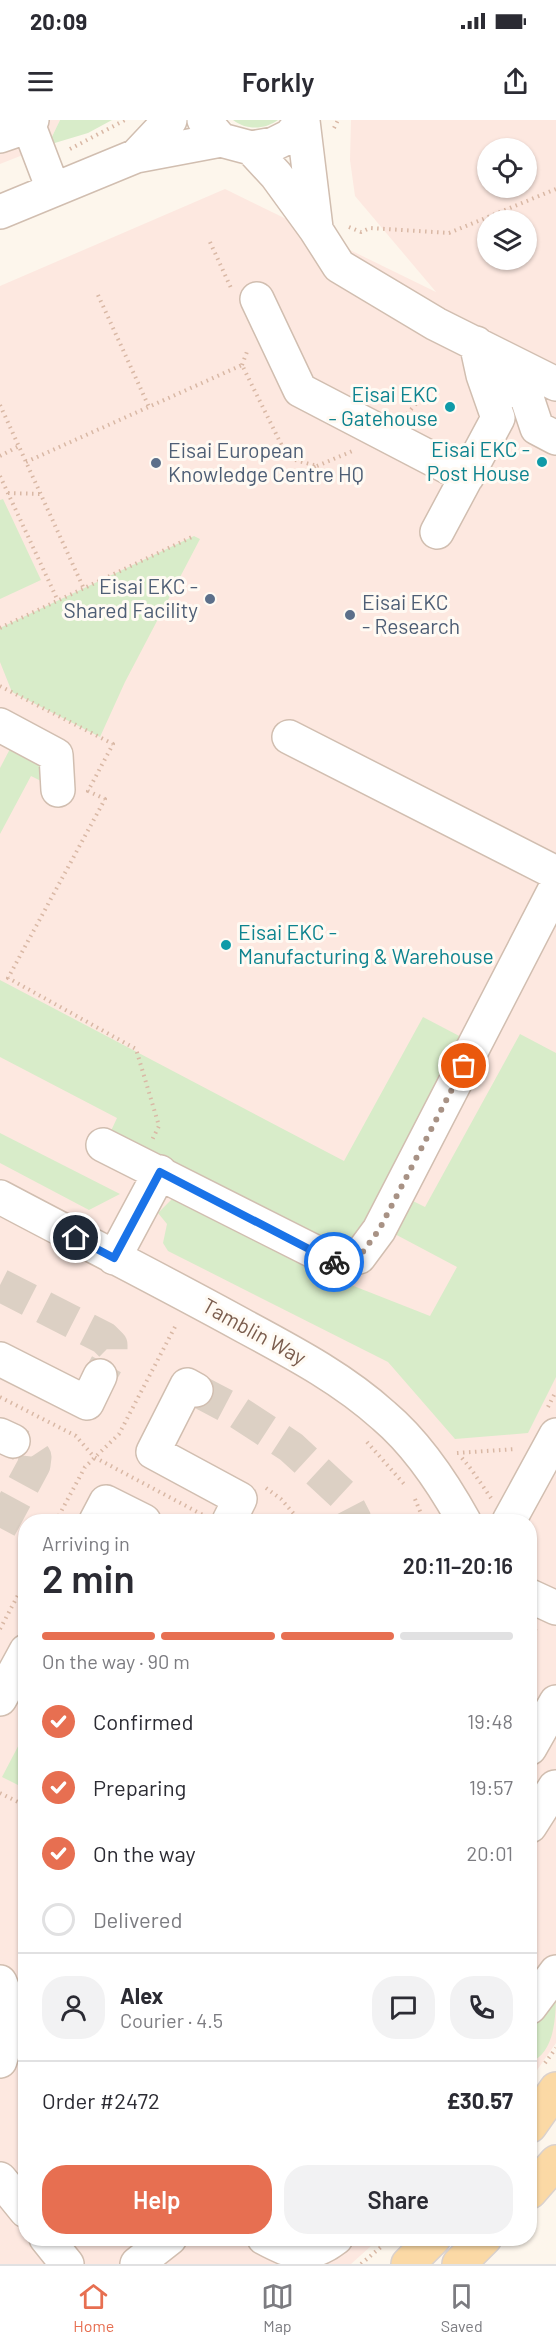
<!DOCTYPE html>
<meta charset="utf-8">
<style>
body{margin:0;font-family:Barlow,sans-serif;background:#f2f2f3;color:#2b2b33;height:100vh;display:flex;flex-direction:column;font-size:22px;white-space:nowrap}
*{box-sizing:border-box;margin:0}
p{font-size:20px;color:#7c7c81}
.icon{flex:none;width:33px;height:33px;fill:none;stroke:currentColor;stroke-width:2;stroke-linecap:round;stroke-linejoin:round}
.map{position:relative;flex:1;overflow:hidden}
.details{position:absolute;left:18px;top:1394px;width:519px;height:732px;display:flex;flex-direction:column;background:#fff;border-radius:24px;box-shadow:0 2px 4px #0004}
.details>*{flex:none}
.tools{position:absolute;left:477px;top:18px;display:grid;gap:12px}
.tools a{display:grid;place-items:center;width:60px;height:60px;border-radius:50%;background:#fff;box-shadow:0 2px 4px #0004;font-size:30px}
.pin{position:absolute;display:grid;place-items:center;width:51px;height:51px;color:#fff;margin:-26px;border:3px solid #fff;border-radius:50%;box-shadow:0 2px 6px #0007}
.courier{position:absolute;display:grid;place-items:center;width:60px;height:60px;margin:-30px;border:4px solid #1a73e8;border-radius:50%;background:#fff;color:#222;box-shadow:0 2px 8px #0007}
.overview em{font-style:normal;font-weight:600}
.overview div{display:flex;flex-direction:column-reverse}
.overview{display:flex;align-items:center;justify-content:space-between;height:102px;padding:0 24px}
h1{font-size:39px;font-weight:600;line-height:45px}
.bar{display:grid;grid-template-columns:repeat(4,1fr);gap:9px 6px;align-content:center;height:72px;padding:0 24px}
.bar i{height:8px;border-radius:4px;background:#e1e1e2}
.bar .on{background:#e76f51}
.bar p{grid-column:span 4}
.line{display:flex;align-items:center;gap:15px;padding:0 24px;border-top:2px solid #e1e1e2}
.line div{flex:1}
.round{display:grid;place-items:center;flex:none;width:63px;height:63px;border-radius:24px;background:#f2f2f3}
ol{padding:0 24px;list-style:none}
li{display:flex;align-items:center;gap:18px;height:66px}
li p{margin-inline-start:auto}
li .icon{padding:6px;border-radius:50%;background:#e76f51;color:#fff;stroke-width:4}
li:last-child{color:#7c7c81}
li i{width:33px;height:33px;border:3px solid #e1e1e2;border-radius:50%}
.primary-button{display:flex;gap:12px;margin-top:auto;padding:12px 24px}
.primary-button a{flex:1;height:69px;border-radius:24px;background:#e76f51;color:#fff;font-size:24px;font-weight:600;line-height:69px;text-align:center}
.primary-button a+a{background:#f2f2f3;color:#2b2b33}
.status{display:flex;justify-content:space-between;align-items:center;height:42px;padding:0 30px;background:#fff;direction:ltr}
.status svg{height:16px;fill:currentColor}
header{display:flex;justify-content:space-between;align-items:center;height:78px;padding:0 24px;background:#fff;font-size:27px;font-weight:600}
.dock{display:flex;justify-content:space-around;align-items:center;height:84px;border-top:2px solid #e1e1e2;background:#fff;font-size:16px;color:#7c7c81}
.dock a{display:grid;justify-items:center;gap:3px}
.dock .on{color:#e76f51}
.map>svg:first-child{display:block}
.commercial{fill:#fde8e0;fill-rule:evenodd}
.green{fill:#d8ecc9}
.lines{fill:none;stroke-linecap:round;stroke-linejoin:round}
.minor-tunnel{stroke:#dcd0c4;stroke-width:33;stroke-dasharray:33 16;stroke-linecap:butt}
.minor-casing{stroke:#d1beb0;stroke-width:36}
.major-casing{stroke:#dad1cd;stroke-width:36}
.path{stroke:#d9b8a5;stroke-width:4;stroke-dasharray:1.5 4.5;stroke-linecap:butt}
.minor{stroke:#fff;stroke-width:33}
.major{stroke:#fbd9a5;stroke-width:33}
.done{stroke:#a89285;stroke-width:6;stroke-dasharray:0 10.8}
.route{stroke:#1a73e8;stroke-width:8}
.culture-dot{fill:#0f9aa8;stroke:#fffaf3;stroke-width:2}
.service-dot{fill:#5c6f8a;stroke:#fffaf3;stroke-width:2}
.labels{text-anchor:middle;stroke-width:6;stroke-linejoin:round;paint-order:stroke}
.culture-label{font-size:21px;fill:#0d838f;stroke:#fffaf3;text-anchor:end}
.service-label{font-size:21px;fill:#4e5e75;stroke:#fffaf3;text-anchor:start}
.street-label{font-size:21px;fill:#7a5c4d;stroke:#fffaf3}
</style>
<div class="status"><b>20:09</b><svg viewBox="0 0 49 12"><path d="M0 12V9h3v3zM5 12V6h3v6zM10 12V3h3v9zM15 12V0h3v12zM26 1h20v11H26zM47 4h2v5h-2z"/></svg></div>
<header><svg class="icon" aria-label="menu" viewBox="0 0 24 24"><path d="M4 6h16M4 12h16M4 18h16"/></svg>Forkly<svg class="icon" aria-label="share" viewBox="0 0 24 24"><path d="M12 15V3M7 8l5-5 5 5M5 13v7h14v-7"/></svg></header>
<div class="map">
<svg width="556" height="2144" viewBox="0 0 556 2144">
<rect width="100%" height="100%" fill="#fdf6ec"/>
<path class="commercial" d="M 0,0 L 60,0 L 48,25 L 0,44 Z
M 351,0 L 556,0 L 556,1923 L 530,1960 L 530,1401 L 26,1401 L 26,2118 L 380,2118 L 351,2144 L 0,2144 L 0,166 L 225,69 L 436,172 L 355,76 L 350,40 ZM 488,28 L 526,28 L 526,68 L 488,68 ZM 488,100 L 526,100 L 526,140 L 488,140 Z"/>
<path class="green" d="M 60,0 L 112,0 L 88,13 L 48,25 Z
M 233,0 L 278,0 C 264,10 246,10 233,0 Z
M 3,379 L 41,460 L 0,479 L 0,380 Z
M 194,416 L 200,419 L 125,562 L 100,617 L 12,572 L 0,542 L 0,508 Z
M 11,627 L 49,646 L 47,664 L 31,656 L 0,714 L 0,648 Z
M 0,860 L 344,1041 L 423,897 L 465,919 L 353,1124 L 336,1129 L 110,1013 L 117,998 L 0,937 Z
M 520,914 L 556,933 L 556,1257 L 528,1313 L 455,1319 L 388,1242 L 168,1131 L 163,1123 L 167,1104 L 158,1093 L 173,1078 L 341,1161 L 430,1196 L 457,1147 L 391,1112 L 407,1078 L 425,1087 Z
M 0,1013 L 120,1074 L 89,1090 L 0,1043 Z
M 25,1613 L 25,1635 L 18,1650 L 24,1653 L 18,1665 L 2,1657 Z
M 556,1866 C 556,1896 556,1931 530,1943 L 530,1902 Z"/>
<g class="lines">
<path class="minor-tunnel" d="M 0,1165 L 104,1218 L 111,1225 L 111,1236 L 100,1256
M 196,1270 L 236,1291 L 291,1327 L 342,1374 L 356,1401
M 0,1408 L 34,1345 L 35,1337 L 31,1331 L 13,1321"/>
<g class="minor-casing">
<path id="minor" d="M 204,0 L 221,20 L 251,28 L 274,24 L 290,16 L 303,0
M 303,1 L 316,108
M 29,6 L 53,69
M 0,16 L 29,6 L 32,0
M 251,28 L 276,55 L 316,110 L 339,146 L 436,204 L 556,264
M 136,36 L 170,0
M 0,92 L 136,36 L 221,20
M 257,179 L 300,270 L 467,357
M 483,255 L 526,275 L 537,308 L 556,318
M 437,412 L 498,298 L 483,255 L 476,223
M 0,605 L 56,635 L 58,670
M 289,617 L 556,753
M 103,1025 L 335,1142 L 359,1137 L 379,1110 L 556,767
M 0,1077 C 81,1120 162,1161 242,1205 C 292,1232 342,1258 384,1296 C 417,1324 443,1363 464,1401
M 114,1138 L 160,1052
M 0,1239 L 87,1283 L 100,1256
M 196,1270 L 187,1265 L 153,1332 L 240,1379 L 229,1401
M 0,1315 L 13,1321
M 96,1401 L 106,1382 L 144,1401
M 509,1401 L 556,1315
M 530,1476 L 556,1488
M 0,1579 L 26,1531
M 530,1628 L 556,1582
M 530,1706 L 555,1667
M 0,1862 C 12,1888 8,1915 0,1941
M 530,1887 L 556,1852
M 0,2059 L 26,2091
M 46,2118 L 67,2144
M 264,2118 C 292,2133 309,2139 336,2118
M 137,2144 L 170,2118"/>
</g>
<g class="major-casing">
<path id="major" d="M 530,2006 L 556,1969
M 530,2072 L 556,2042
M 408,2144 L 434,2118
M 459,2144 L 485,2118"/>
</g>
<path class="path" d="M 334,8 L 338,0
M 70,29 L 125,0
M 349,107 L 361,112 L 370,108 L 449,113 L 556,69
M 210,122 L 231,168
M 98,175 L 149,287
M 242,245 L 248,229
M 0,285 L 84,469
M 407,294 L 423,276
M 0,336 L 19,326
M 26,342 L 242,245 L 288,338 L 317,346 L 309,350
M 317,346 L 355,330
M 0,356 L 58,481
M 8,373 L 40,374
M 0,508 L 194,416
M 0,566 L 113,624 L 88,671 L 105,679 L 8,858 L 136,929 L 159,1006 L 152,1020
M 0,1277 L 76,1316 L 94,1337 L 203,1395
M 548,1287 L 556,1271
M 367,1322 L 404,1364
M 457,1333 L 516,1329
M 462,1338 L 471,1349 L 491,1378
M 266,1368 L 281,1379 L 300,1401
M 415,1379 L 424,1401
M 56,1401 L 85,1347 L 119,1314 L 177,1203
M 0,1509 L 26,1460
M 530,1521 L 536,1508
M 0,1673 L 26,1686
M 545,1943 L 556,1928
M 361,2144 L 388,2121"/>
<use href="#minor" class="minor"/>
<use href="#major" class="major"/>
</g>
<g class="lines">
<path class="done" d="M 334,1142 L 359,1137 L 379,1110 L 464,946"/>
<path class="route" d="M 76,1118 L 114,1138 L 160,1052 L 334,1142"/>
</g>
<g class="culture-dot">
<circle cx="450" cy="287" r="6"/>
<circle cx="542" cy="342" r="6"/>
<circle cx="226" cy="825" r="6"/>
</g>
<g class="service-dot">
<circle cx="156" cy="343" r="6"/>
<circle cx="210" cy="479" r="6"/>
<circle cx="350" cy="495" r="6"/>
</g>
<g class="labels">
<g class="culture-label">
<text x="438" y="282">Eisai EKC<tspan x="438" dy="24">- Gatehouse</tspan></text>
<text x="530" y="337">Eisai EKC -<tspan x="530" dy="24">Post House</tspan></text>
<text x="238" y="820" text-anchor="start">Eisai EKC -<tspan x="238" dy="24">Manufacturing &amp; Warehouse</tspan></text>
</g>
<g class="service-label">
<text x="168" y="338">Eisai European<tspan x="168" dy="24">Knowledge Centre HQ</tspan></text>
<text x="198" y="474" text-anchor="end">Eisai EKC -<tspan x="198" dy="24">Shared Facility</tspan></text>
<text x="362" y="490">Eisai EKC<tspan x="362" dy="24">- Research</tspan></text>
</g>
<g class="street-label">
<text transform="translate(254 1212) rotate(29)" y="7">Tamblin Way</text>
</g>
</g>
</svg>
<div class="tools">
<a><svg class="icon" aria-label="locate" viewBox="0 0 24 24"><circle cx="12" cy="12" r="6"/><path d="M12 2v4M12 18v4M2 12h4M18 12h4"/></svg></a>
<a><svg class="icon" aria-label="layers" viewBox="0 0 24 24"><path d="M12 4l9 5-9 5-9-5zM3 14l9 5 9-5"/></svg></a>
</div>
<div class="pin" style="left:464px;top:946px;background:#ea580c"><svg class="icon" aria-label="bag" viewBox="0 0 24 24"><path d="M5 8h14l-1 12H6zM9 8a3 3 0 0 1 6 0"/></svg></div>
<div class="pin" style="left:76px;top:1118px;background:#1f2937"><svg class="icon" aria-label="home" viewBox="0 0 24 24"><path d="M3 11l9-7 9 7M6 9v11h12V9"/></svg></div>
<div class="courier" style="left:334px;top:1142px"><svg class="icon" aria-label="bike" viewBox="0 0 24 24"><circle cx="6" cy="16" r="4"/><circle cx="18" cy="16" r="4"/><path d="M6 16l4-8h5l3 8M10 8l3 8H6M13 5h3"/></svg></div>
<section class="details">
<div class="overview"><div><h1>2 min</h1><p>Arriving in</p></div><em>20:11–20:16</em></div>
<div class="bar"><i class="on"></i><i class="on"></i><i class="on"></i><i></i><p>On the way · 90 m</p></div>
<ol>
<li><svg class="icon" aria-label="check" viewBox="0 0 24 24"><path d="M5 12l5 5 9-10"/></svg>Confirmed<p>19:48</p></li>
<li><svg class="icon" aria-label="check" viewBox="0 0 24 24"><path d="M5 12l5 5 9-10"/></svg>Preparing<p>19:57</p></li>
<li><svg class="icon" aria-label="check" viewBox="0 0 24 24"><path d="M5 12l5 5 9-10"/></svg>On the way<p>20:01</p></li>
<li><i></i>Delivered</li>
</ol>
<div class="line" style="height:108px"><a class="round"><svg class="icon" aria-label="person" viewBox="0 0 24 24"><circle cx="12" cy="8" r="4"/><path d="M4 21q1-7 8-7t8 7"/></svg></a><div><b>Alex</b><p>Courier · 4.5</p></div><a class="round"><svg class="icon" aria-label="chat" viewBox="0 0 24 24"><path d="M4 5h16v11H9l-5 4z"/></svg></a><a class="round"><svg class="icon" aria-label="phone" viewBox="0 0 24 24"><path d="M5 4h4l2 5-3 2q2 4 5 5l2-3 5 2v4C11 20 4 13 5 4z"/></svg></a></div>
<div class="line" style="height:78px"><div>Order #2472</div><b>£30.57</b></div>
<div class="primary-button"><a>Help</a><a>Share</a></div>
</section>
</div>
<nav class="dock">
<a class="on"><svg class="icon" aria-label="home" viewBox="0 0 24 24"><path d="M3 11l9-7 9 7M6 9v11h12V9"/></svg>Home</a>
<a><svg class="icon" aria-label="map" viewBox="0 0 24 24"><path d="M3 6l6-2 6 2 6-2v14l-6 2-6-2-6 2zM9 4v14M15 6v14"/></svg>Map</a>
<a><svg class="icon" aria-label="saved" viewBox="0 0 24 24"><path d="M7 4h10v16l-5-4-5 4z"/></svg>Saved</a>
</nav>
